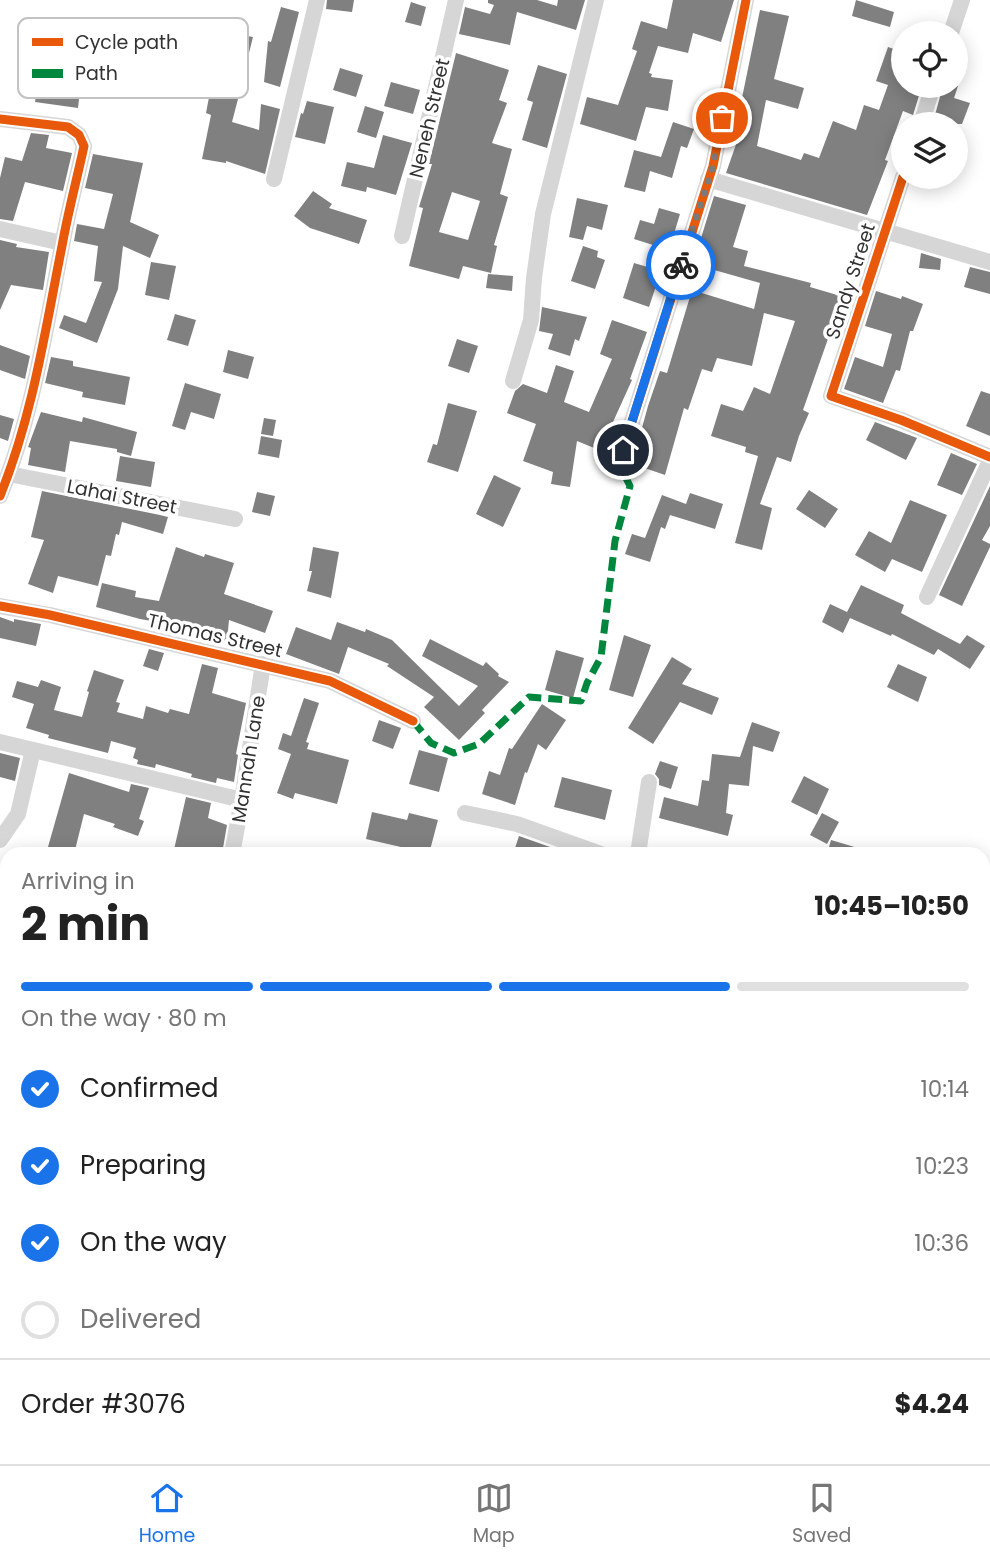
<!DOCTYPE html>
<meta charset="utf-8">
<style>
body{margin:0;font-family:Poppins,sans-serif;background:#f2f2f2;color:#222;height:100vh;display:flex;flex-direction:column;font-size:26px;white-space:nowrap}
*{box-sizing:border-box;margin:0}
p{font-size:23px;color:#767676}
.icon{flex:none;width:38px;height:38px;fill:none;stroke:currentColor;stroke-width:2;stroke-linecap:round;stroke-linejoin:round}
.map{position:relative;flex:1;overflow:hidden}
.panel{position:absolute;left:0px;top:847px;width:990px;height:618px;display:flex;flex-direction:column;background:#fff;border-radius:21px 21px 0 0;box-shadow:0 4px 18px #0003}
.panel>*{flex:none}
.tools{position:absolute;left:891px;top:21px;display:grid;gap:14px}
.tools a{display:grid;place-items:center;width:77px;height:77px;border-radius:50%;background:#fff;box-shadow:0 4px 18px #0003;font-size:35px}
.pin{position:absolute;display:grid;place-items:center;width:60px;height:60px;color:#fff;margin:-30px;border:4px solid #fff;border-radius:50%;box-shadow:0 2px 7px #0007}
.courier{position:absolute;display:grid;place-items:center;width:70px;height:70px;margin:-35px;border:5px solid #1a73e8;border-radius:50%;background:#fff;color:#222;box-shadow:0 2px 9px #0007}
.summary em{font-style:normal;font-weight:700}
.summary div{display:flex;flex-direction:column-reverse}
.summary{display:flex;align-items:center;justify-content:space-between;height:119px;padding:0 21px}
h1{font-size:46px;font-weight:700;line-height:52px}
.bar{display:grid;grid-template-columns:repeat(4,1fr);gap:10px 7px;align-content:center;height:84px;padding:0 21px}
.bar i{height:9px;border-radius:5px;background:#e0e0e0}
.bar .on{background:#1a73e8}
.bar p{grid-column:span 4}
.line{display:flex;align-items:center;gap:18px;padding:0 21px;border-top:2px solid #e0e0e0}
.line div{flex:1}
ol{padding:0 21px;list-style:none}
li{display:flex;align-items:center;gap:21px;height:77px}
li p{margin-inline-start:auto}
li .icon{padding:7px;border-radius:50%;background:#1a73e8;color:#fff;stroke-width:4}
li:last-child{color:#767676}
li i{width:38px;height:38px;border:4px solid #e0e0e0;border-radius:50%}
.dock{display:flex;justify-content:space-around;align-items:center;height:98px;border-top:2px solid #e0e0e0;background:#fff;font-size:19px;color:#767676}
.dock a{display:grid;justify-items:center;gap:4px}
.dock .on{color:#1a73e8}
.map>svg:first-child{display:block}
.building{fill:#808080;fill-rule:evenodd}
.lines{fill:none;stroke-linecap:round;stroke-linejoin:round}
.minor{stroke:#d6d6d6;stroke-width:16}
.highway{stroke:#c4c4c4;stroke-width:23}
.quiet{stroke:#00873e;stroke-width:7;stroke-dasharray:14 7;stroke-linecap:butt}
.cycleway-casing{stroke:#fff;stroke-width:13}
.cycleway{stroke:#e8590c;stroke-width:9}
.done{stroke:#7a7a7a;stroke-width:7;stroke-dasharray:0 12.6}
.route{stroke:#1a73e8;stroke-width:9}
.labels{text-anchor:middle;stroke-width:7;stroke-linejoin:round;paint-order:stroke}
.street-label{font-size:19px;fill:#323232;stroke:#fff}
.key{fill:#fff;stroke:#c2c2c2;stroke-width:2}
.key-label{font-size:19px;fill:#323232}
</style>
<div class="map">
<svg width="990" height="1464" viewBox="0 0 990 1464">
<rect width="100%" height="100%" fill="#fff"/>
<path class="building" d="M 327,0 L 354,0 L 352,12 L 326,9 Z
M 488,0 L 537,0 L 557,6 L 558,0 L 585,0 L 576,30 L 517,12 L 510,45 L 459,34 L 465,7 L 490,14 L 494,5 L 488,3 Z
M 673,0 L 734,0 L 721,42 L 693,33 L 688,53 L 658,46 L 649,73 L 652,74 L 651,77 L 673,80 L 668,111 L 646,107 L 636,141 L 580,124 L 587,97 L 618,105 L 637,51 L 632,49 L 641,21 L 667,29 Z
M 856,0 L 894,12 L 890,27 L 852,16 Z
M 411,2 L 426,7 L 421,26 L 405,22 Z
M 281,7 L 299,12 L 280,87 L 264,82 L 268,41 L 271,42 Z
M 760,10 L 789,16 L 774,79 L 804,88 L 798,109 L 766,100 L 757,146 L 801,160 L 804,153 L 819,158 L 833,121 L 856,130 L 864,105 L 879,110 L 888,85 L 876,81 L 888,47 L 903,52 L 903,86 L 922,86 L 913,115 L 903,111 L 885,160 L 888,161 L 867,215 L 726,173 L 740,133 L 735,132 Z
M 231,33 L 253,37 L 243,77 L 227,72 L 233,51 L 227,50 Z
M 456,53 L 509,70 L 499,100 L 507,103 L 492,143 L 512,149 L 500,194 L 508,197 L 494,245 L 497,246 L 491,273 L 463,266 L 459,279 L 409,266 L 423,208 L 419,207 L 432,164 L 429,164 ZM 452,192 L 480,201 L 468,240 L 439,232 Z
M 538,65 L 567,74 L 547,148 L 522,140 L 533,102 L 527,100 Z
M 40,67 L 82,73 L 78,108 L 35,102 Z
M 340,68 L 363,75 L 356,97 L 333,90 Z
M 391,82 L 420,90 L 413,114 L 384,106 Z
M 943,86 L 958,86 L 954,98 L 970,103 L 962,124 L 939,124 L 933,122 Z
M 210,92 L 238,99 L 232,122 L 259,130 L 261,104 L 280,109 L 265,174 L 226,161 L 226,163 L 202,159 L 211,115 L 206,113 Z
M 307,101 L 334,107 L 325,144 L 295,137 L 301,113 L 303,114 Z
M 365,106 L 384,112 L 376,138 L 357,132 Z
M 673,122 L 694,129 L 687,148 L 681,146 L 672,178 L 650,171 L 645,192 L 624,187 L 634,150 L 661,157 Z
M 31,133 L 49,135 L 46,148 L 72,153 L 63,191 L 25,182 L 13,221 L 0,219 L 0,178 L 5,157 L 22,161 Z
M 383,135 L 412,143 L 396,195 L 367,187 L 366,192 L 341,186 L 347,162 L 374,168 Z
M 93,154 L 143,163 L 130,222 L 159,235 L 150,258 L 123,246 L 118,289 L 97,343 L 59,328 L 64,315 L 86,323 L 102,282 L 94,281 L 98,246 L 74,241 L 77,224 L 104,229 L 113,194 L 85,188 Z
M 313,191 L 332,204 L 329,208 L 367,220 L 359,244 L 310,228 L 294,216 Z
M 714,196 L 746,205 L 733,247 L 748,251 L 744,266 L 811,283 L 810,287 L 844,297 L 831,337 L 829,336 L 803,410 L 809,413 L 799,436 L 791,462 L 777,457 L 760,504 L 772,508 L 762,550 L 735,543 L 758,456 L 745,452 L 746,447 L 711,436 L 721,404 L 743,411 L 754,387 L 770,394 L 795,321 L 764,313 L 752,366 L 717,358 L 712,372 L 702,369 L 688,410 L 684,408 L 665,475 L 633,464 L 643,436 L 640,435 L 648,406 L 660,371 L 667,373 L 692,290 L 754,309 L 760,283 L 693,264 Z
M 577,198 L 608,205 L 602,230 L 587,226 L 583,240 L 569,237 Z
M 659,208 L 680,214 L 669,250 L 634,239 L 640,220 L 654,224 Z
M 0,240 L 17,244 L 16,247 L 49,252 L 43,290 L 11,285 L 0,310 Z
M 583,246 L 598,251 L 597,257 L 605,260 L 595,289 L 571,281 Z
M 921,253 L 941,259 L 940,270 L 919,268 Z
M 151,262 L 176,266 L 169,300 L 145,295 Z
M 634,263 L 661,271 L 649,307 L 623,298 Z
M 970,267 L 990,272 L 990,294 L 964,287 Z
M 488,274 L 513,276 L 512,291 L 486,288 Z
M 876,291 L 901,299 L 902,296 L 923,304 L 913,331 L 910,331 L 900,371 L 896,370 L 883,403 L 844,389 L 855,357 L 883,367 L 892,334 L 865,326 Z
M 542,307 L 587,317 L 579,341 L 575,339 L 570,356 L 548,349 L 553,334 L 539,331 Z
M 175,314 L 196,320 L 188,346 L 167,340 Z
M 612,320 L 647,332 L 630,379 L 632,380 L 613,422 L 616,423 L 604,452 L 577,441 L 570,487 L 551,484 L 553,472 L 523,461 L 536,424 L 507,413 L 515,391 L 523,384 L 547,393 L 556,365 L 574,371 L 564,402 L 589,412 L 612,359 L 600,354 Z
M 457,339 L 478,346 L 469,373 L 448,366 Z
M 0,345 L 30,356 L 25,379 L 0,370 Z
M 228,350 L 254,357 L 248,379 L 223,372 Z
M 51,357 L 73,361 L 73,366 L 130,377 L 125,405 L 82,397 L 83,392 L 45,383 Z
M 185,383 L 221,394 L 214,419 L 191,412 L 185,430 L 172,426 Z
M 981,391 L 990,394 L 990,436 L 966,426 Z
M 448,403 L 477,411 L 458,472 L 427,462 L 433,444 L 437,445 Z
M 41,412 L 82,422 L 83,417 L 137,432 L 131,456 L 117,452 L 117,449 L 70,441 L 65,472 L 28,465 L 31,448 L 28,447 Z
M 0,415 L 14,419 L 8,441 L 0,438 Z
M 264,418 L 276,420 L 273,436 L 261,434 Z
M 875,422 L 917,438 L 906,460 L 866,440 Z
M 261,436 L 282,440 L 279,458 L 258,454 Z
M 951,453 L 977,464 L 962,495 L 937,485 Z
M 120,456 L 155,462 L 151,487 L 116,481 Z
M 494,475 L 521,488 L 503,527 L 476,514 Z
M 990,486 L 990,526 L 982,540 L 990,544 L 990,547 L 962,606 L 939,595 Z
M 809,490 L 838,509 L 825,528 L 796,509 Z
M 42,491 L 160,515 L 168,517 L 163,534 L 122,522 L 119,535 L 116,534 L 111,556 L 106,555 L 98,586 L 58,576 L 53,593 L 28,584 L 44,540 L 31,537 Z
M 257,492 L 275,496 L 270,516 L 252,512 Z
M 690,493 L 723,504 L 715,529 L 670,515 L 665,529 L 661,527 L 650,562 L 625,554 L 632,534 L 645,538 L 662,495 L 686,504 Z
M 910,500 L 947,515 L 922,572 L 892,559 L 885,572 L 855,555 L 869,531 L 891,543 Z
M 176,547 L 204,557 L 205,554 L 234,563 L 224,594 L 273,611 L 265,633 L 229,620 L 227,641 L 211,639 L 212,632 L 140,619 L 96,607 L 102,583 L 136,591 L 135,597 L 159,601 Z
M 313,547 L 339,552 L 331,598 L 307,591 L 312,571 L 309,571 Z
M 861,585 L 904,605 L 901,613 L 960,644 L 967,635 L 985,646 L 970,669 L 938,649 L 934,655 L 892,634 L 891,636 L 850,618 L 843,633 L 822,622 L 830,604 L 847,612 Z
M 0,617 L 14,622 L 14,619 L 41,624 L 36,646 L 0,638 Z
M 337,622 L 365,632 L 366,629 L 392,640 L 459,706 L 478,686 L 422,656 L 430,639 L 483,666 L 486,662 L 499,674 L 498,676 L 509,682 L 482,710 L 485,713 L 459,740 L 424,707 L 434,697 L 387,666 L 389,664 L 348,647 L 339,674 L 286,654 L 296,627 L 331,640 Z
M 624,635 L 651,645 L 633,697 L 609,690 Z
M 149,649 L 164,653 L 158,671 L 143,666 Z
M 556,650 L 584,658 L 573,698 L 545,690 Z
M 672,657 L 692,669 L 682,684 L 719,698 L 712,715 L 680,702 L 653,744 L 628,728 Z
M 202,664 L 218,668 L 212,693 L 246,703 L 236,754 L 238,755 L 234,782 L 217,778 L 216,783 L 191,777 L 192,774 L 156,764 L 155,768 L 137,764 L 138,760 L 133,758 L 136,748 L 111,741 L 108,753 L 48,738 L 49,735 L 26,728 L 34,704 L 12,697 L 17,681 L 38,687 L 41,680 L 61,687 L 54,710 L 82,717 L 89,692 L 87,691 L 94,670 L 124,680 L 116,702 L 120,703 L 117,712 L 143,719 L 146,706 L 168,713 L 170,709 L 189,714 Z
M 898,664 L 927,677 L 918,702 L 887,687 Z
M 304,698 L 319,703 L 306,742 L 309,743 L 307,749 L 349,760 L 337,804 L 295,793 L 293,799 L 277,793 L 291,754 L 278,749 L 283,733 L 291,736 Z
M 542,704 L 566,720 L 546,750 L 538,744 L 527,773 L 525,772 L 515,805 L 482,794 L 489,771 L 500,775 L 509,748 L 512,749 Z
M 379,720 L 401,728 L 393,749 L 372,741 Z
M 752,722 L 780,732 L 773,752 L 753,746 L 749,786 L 729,784 L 726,813 L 733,815 L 728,836 L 659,818 L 664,797 L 698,806 L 702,780 L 709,781 L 712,754 L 740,757 Z
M 419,750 L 448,758 L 439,792 L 409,784 Z
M 0,753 L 20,758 L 15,781 L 0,777 Z
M 660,761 L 678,767 L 671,789 L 659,785 L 659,779 L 655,774 Z
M 69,773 L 129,792 L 131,784 L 149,788 L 139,819 L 144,821 L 138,836 L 113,827 L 115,824 L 84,814 L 74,854 L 46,854 Z
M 804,776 L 829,789 L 817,815 L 791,802 Z
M 562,777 L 612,790 L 605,820 L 554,807 Z
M 186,797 L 211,803 L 208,818 L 227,825 L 222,854 L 173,854 Z
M 372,812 L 407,820 L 409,813 L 438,820 L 429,854 L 420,854 L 400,849 L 401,847 L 366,839 Z
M 822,813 L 839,822 L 827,844 L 810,835 Z
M 519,836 L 567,853 L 567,854 L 513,854 Z
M 831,840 L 868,851 L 868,854 L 827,854 Z"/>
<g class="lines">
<path class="minor" d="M 951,33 L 962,0
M 0,119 L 68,127 L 79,135 L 84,146 C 77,179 68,212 62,246 C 45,331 33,415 0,496
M 921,124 L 933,86
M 903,177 L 831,396 L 901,420 L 990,457
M 274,179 L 317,0
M 708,179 L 990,262
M 0,229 L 62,243
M 402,236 L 456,0
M 513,381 L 531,320 L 534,278 L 543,214 L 596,0
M 623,450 L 713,166 L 746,0
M 9,474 L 235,519
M 927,597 L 990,461
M 0,606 L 50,615 L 330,681 L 413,721
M 0,742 L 242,800
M 465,813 L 517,824 L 601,854
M 0,840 L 18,814 L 33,750
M 232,854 L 242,800 L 263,664
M 638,854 L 649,782
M 0,1204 L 7,1209
M 0,1313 L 7,1303
M 322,1458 L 331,1464
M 460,1458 L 469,1464
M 406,1464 L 412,1458
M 725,1464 L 727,1458
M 907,1464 L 911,1458"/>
<path class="highway" d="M 0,940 L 7,947
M 984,1435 L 990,1436"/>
<path class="quiet" d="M 413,721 L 431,743 L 454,753 L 479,744 L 529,697 L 581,701 L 587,683 L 601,657 L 615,541 L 630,486 L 619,464 L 623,450"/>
<g class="cycleway-casing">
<path id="cycleway" d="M 0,119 L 68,127 L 79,135 L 84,146 C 77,179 68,212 62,246 C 45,331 33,415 0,496
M 903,177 L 831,396 L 901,420 L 990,457
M 623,450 L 713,166 L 746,0
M 0,606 L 50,615 L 330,681 L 413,721"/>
</g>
<use href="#cycleway" class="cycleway"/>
</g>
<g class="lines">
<path class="done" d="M 681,265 L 713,166 L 722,118"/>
<path class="route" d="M 623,450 L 681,265"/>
</g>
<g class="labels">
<g class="street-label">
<text transform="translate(429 118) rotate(-77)" y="7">Neneh Street</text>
<text transform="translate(850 281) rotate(-72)" y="7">Sandy Street</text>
<text transform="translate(122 496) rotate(11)" y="7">Lahai Street</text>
<text transform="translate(215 635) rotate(13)" y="7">Thomas Street</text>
<text transform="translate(248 759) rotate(-81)" y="7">Mannah Lane</text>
</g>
</g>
<rect x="18" y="18" width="230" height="80" rx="10" class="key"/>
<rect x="32" y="38" width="31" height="8" fill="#e8590c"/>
<rect x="32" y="69" width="31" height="9" fill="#00873e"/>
<g class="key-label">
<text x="75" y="49">Cycle path</text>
<text x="75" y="80">Path</text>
</g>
</svg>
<div class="tools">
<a><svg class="icon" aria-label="locate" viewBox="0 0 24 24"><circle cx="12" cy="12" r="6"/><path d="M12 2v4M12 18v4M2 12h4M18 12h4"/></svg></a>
<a><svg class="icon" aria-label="layers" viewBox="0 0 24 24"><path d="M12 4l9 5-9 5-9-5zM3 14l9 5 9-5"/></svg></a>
</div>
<div class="pin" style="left:722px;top:118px;background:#ea580c"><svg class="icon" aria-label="bag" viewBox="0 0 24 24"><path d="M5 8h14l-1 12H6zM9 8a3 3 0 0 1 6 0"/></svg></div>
<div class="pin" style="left:623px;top:450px;background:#1f2937"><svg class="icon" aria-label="home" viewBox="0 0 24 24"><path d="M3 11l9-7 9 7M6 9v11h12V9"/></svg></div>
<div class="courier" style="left:681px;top:265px"><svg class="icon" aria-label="bike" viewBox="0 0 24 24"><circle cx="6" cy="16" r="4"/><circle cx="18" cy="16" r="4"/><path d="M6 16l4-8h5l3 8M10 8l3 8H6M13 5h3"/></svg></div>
<section class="panel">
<div class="summary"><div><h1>2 min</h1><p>Arriving in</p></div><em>10:45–10:50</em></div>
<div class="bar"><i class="on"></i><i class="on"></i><i class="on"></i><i></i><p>On the way · 80 m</p></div>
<ol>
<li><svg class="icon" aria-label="check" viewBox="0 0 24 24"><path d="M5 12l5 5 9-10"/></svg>Confirmed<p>10:14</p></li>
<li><svg class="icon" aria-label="check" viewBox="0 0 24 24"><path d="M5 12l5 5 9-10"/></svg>Preparing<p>10:23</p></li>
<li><svg class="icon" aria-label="check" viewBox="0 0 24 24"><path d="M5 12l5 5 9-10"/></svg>On the way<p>10:36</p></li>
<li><i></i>Delivered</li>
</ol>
<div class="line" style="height:91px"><div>Order #3076</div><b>$4.24</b></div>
</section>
</div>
<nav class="dock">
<a class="on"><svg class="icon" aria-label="home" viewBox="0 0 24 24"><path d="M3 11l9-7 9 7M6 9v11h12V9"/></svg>Home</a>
<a><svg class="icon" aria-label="map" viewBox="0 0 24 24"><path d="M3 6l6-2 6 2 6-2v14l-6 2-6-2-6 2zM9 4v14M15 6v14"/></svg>Map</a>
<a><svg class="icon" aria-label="saved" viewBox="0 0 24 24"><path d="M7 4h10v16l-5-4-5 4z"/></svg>Saved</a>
</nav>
